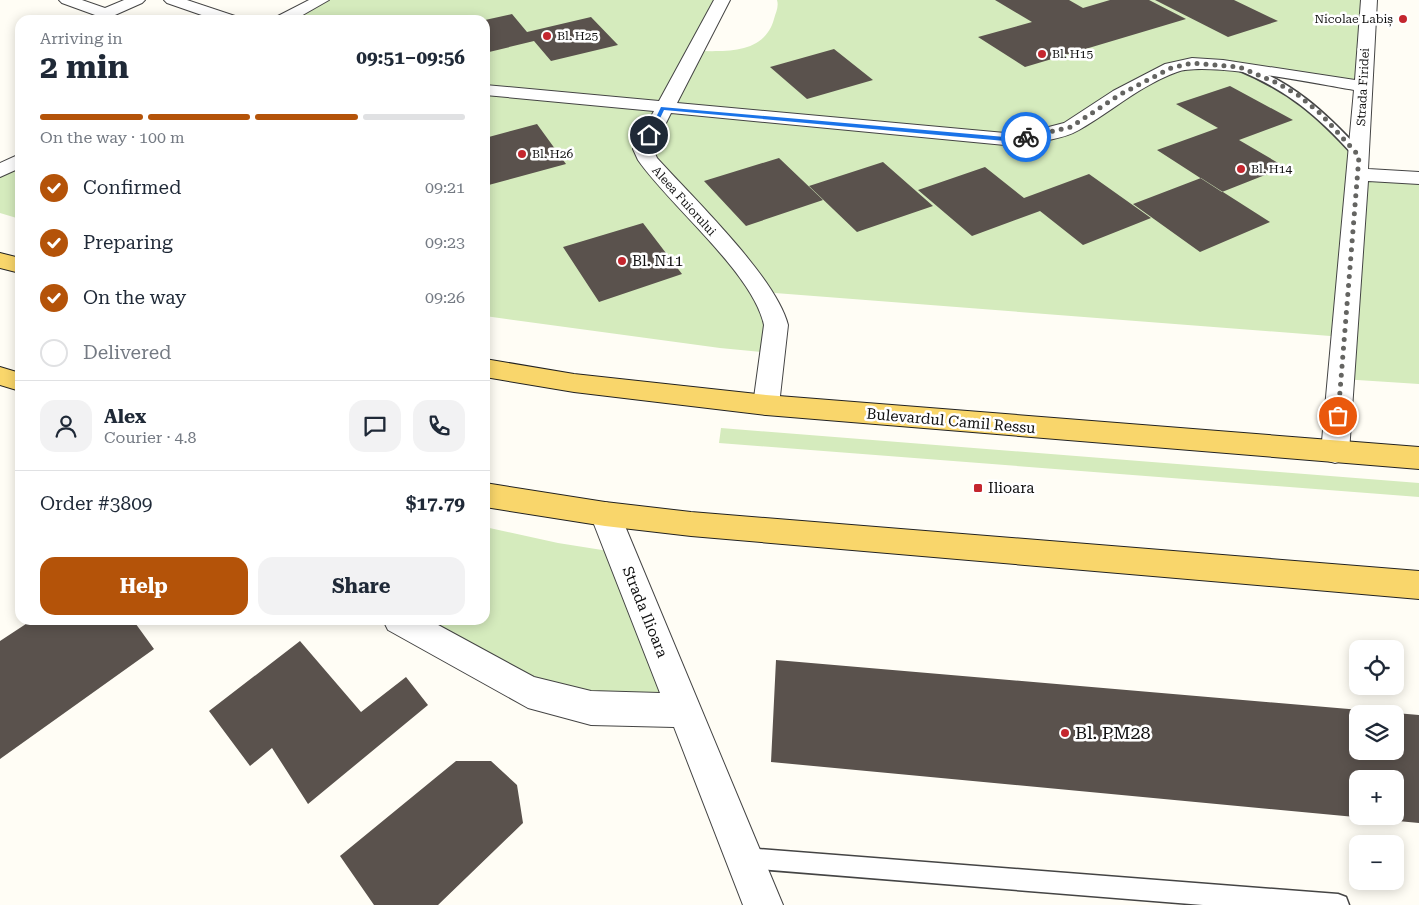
<!DOCTYPE html>
<meta charset="utf-8">
<style>
body{margin:0;font-family:"Roboto Serif",serif;background:#f2f2f3;color:#1f2937;height:100vh;display:flex;flex-direction:column;font-size:19px;white-space:nowrap}
*{box-sizing:border-box;margin:0}
p{font-size:16px;color:#747a83}
.icon{flex:none;width:28px;height:28px;fill:none;stroke:currentColor;stroke-width:2;stroke-linecap:round;stroke-linejoin:round}
.map{position:relative;flex:1;overflow:hidden}
.sheet{position:absolute;left:15px;top:15px;width:475px;height:610px;display:flex;flex-direction:column;background:#fff;border-radius:15px;box-shadow:0 2px 12px #0003}
.sheet>*{flex:none}
.tools{position:absolute;left:1349px;top:640px;display:grid;gap:10px}
.tools a{display:grid;place-items:center;width:55px;height:55px;border-radius:10px;background:#fff;box-shadow:0 2px 12px #0003;font-size:25px}
.pin{position:absolute;display:grid;place-items:center;width:42px;height:42px;color:#fff;margin:-21px;border:2px solid #fff;border-radius:50%;box-shadow:0 1px 5px #0007}
.courier{position:absolute;display:grid;place-items:center;width:50px;height:50px;margin:-25px;border:4px solid #1a73e8;border-radius:50%;background:#fff;color:#222;box-shadow:0 1px 6px #0007}
.head em{font-style:normal;font-weight:700}
.head div{display:flex;flex-direction:column-reverse}
.head{display:flex;align-items:center;justify-content:space-between;height:85px;padding:0 25px}
h1{font-size:32px;font-weight:700;line-height:38px}
.bar{display:grid;grid-template-columns:repeat(4,1fr);gap:8px 5px;align-content:center;height:60px;padding:0 25px}
.bar i{height:6px;border-radius:4px;background:#e0e1e3}
.bar .active{background:#b45309}
.bar p{grid-column:span 4}
.line{display:flex;align-items:center;gap:12px;padding:0 25px;border-top:1px solid #e0e1e3}
.line div{flex:1}
.round{display:grid;place-items:center;flex:none;width:52px;height:52px;border-radius:15px;background:#f2f2f3}
ol{padding:0 25px;list-style:none}
li{display:flex;align-items:center;gap:15px;height:55px}
li p{margin-inline-start:auto}
li .icon{padding:5px;border-radius:50%;background:#b45309;color:#fff;stroke-width:4}
li:last-child{color:#747a83}
li i{width:28px;height:28px;border:2px solid #e0e1e3;border-radius:50%}
.button{display:flex;gap:10px;margin-top:auto;padding:10px 25px}
.button a{flex:1;height:58px;border-radius:15px;background:#b45309;color:#fff;font-size:20px;font-weight:700;line-height:58px;text-align:center}
.button a+a{background:#f2f2f3;color:#1f2937}
.map>svg:first-child{display:block}
.green{fill:#d5ebbd}
.building{fill:#5a524d;fill-rule:evenodd}
.lines{fill:none;stroke-linecap:round;stroke-linejoin:round}
.lane-casing{stroke:#444;stroke-width:3}
.street-casing{stroke:#444;stroke-width:2}
.primary-casing{stroke:#222;stroke-width:2}
.lane{fill:#fff;fill-rule:evenodd}
.street{fill:#fff;fill-rule:evenodd}
.primary{fill:#f9d66b;fill-rule:evenodd}
.route{fill:#1a73e8}
.done{stroke:#646461;stroke-width:5;stroke-dasharray:0 9}
.poi-dot{fill:#c4262e;stroke:#fff;stroke-width:2}
.labels{text-anchor:middle;stroke-width:5;stroke-linejoin:round;paint-order:stroke}
.far-poi-label{font-size:12px;fill:#111;stroke:#fff;text-anchor:start}
.far-street-label{font-size:12px;fill:#111;stroke:#fff}
.poi-label{font-size:15px;fill:#111;stroke:#fff;text-anchor:start}
.street-label{font-size:15px;fill:#111;stroke:#fff}
.near-poi-label{font-size:18px;fill:#111;stroke:#fff;text-anchor:start}
</style>
<div class="map">
<svg width="1419" height="905" viewBox="0 0 1419 905">
<rect width="100%" height="100%" fill="#fffdf5"/>
<path class="green" d="M 321,0 L 722,0 L 695,51 C 725,51 764,55 774,19 C 776,12 779,7 777,0 L 1369,0 L 1362,86 L 1242,68 L 1277,83 L 1359,155 L 1358,174 L 1419,178 L 1419,384 L 1342,379 L 1343,337 L 761,292 L 773,353 L 720,348 L 485,316 L 485,20 L 282,20 Z
M 20,160 L 20,219 L 0,213 L 0,171 Z
M 721,428 L 1419,483 L 1419,497 L 719,443 Z
M 485,527 L 558,543 L 621,553 L 684,710 L 591,708 L 399,620 L 485,620 Z"/>
<path class="building" d="M 995,0 L 1069,0 L 1083,8 L 1110,0 L 1149,0 L 1186,19 L 1025,67 L 978,37 L 1032,22 Z
M 1155,0 L 1234,0 L 1278,21 L 1228,37 Z
M 512,14 L 527,32 L 591,17 L 618,45 L 551,61 L 534,41 L 485,53 L 485,20 Z
M 834,49 L 873,80 L 807,99 L 770,67 Z
M 1230,86 L 1293,120 L 1239,140 L 1285,167 L 1222,192 L 1157,150 L 1218,128 L 1176,104 Z
M 537,124 L 566,164 L 485,186 L 485,138 Z
M 779,158 L 823,200 L 746,226 L 704,181 Z
M 883,162 L 933,206 L 857,232 L 809,186 Z
M 985,167 L 1024,198 L 1089,174 L 1151,218 L 1083,245 L 1040,211 L 972,236 L 918,190 Z
M 1201,178 L 1270,222 L 1200,252 L 1133,204 Z
M 643,223 L 682,274 L 599,302 L 563,247 Z
M 32,620 L 133,620 L 154,649 L 0,759 L 0,641 Z
M 300,641 L 361,712 L 406,677 L 428,705 L 308,804 L 272,748 L 250,766 L 209,711 Z
M 776,660 L 1419,715 L 1419,823 L 771,762 ZM 1358,714 L 1395,714 L 1395,751 L 1358,751 ZM 1358,779 L 1395,779 L 1395,816 L 1358,816 Z
M 456,761 L 491,761 L 517,785 L 523,823 L 438,905 L 374,905 L 340,856 Z"/>
<g class="lines">
<g class="lane-casing">
<path id="lane" d="M 1239,64 C 1290,78 1328,115 1363,153 L 1363,157 L 1355,157 C 1317,115 1289,91 1236,69 L 1234,67 Z
M 745,848 L 1338,894 L 1346,897 L 1349,905 L 1203,905 L 745,868 L 738,865 L 735,858 L 738,851 Z"/>
</g>
<g class="street-casing">
<path id="street" d="M 59,0 L 82,0 L 105,8 L 124,0 L 145,0 L 142,3 L 106,19 L 62,3 Z
M 164,0 L 187,0 L 238,17 L 240,20 L 216,20 L 167,3 Z
M 309,0 L 329,0 L 294,20 L 274,20 L 276,17 Z
M 714,0 L 730,0 L 677,103 L 1005,133 L 1041,129 L 1064,123 L 1113,91 L 1165,64 L 1192,58 L 1223,60 L 1355,80 L 1361,0 L 1377,0 L 1368,169 L 1419,172 L 1419,184 L 1368,181 L 1349,452 L 1345,460 L 1335,463 L 1325,460 L 1321,452 L 1354,90 C 1317,84 1208,61 1177,72 C 1141,85 1112,111 1079,130 C 1058,142 1028,142 1005,145 L 671,113 L 653,149 L 657,158 C 692,197 776,277 788,325 L 779,405 L 775,412 L 766,415 L 757,412 L 753,405 L 764,325 C 753,273 670,206 638,160 L 633,149 L 654,111 L 485,95 L 485,85 L 659,101 Z
M 20,154 L 20,168 L 0,177 L 0,163 Z
M 605,502 L 615,505 L 620,514 L 783,905 L 743,905 L 674,727 L 591,725 L 528,708 L 388,630 L 383,620 L 429,620 L 534,677 L 591,691 L 660,693 L 590,514 L 595,505 Z"/>
</g>
<g class="primary-casing">
<path id="primary" d="M 0,253 L 20,258 L 20,273 L 0,268 Z
M 485,359 L 574,374 L 766,395 L 1419,447 L 1419,469 L 766,415 L 574,392 L 485,377 Z
M 0,367 L 20,373 L 20,391 L 0,385 Z
M 485,483 L 605,502 L 691,512 L 1419,571 L 1419,599 L 691,536 L 605,526 L 485,507 Z"/>
</g>
<use href="#lane" class="lane"/>
<use href="#street" class="street"/>
<use href="#primary" class="primary"/>
</g>
<path class="route" d="M 661,107 L 1005,137 L 1026,135 L 1029,137 L 1005,141 L 664,110 L 652,135 L 647,136 Z"/>
<g class="lines">
<path class="done" d="M 1026,137 L 1071,127 L 1119,95 L 1171,68 L 1192,63 L 1239,67 L 1277,83 L 1298,95 L 1321,114 L 1359,156 L 1338,416"/>
</g>
<g class="poi-dot">
<circle cx="1403" cy="19" r="5"/>
<circle cx="547" cy="36" r="5"/>
<circle cx="1042" cy="54" r="5"/>
<circle cx="522" cy="154" r="5"/>
<circle cx="1241" cy="169" r="5"/>
<circle cx="622" cy="261" r="5"/>
<rect x="973" y="483" width="10" height="10" rx="2.5"/>
<circle cx="1065" cy="733" r="5"/>
</g>
<g class="labels">
<g class="far-poi-label">
<text x="1393" y="23" text-anchor="end">Nicolae Labiș</text>
<text x="557" y="40">Bl. H25</text>
<text x="1052" y="58">Bl. H15</text>
<text x="532" y="158">Bl. H26</text>
<text x="1251" y="173">Bl. H14</text>
</g>
<g class="far-street-label">
<text transform="translate(1363 87) rotate(-87)" y="4">Strada Firidei</text>
<text transform="translate(684 201) rotate(48)" y="4">Aleea Fuiorului</text>
</g>
<g class="poi-label">
<text x="632" y="266">Bl. N11</text>
<text x="988" y="493">Ilioara</text>
</g>
<g class="street-label">
<text transform="translate(951 421) rotate(5)" y="5">Bulevardul Camil Ressu</text>
<text transform="translate(645 612) rotate(68)" y="5">Strada Ilioara</text>
</g>
<g class="near-poi-label">
<text x="1075" y="739">Bl. PM28</text>
</g>
</g>
</svg>
<div class="tools">
<a><svg class="icon" aria-label="locate" viewBox="0 0 24 24"><circle cx="12" cy="12" r="6"/><path d="M12 2v4M12 18v4M2 12h4M18 12h4"/></svg></a>
<a><svg class="icon" aria-label="layers" viewBox="0 0 24 24"><path d="M12 4l9 5-9 5-9-5zM3 14l9 5 9-5"/></svg></a>
<a>+</a>
<a>−</a>
</div>
<div class="pin" style="left:1338px;top:416px;background:#ea580c"><svg class="icon" aria-label="bag" viewBox="0 0 24 24"><path d="M5 8h14l-1 12H6zM9 8a3 3 0 0 1 6 0"/></svg></div>
<div class="pin" style="left:649px;top:135px;background:#1f2937"><svg class="icon" aria-label="home" viewBox="0 0 24 24"><path d="M3 11l9-7 9 7M6 9v11h12V9"/></svg></div>
<div class="courier" style="left:1026px;top:137px"><svg class="icon" aria-label="bike" viewBox="0 0 24 24"><circle cx="6" cy="16" r="4"/><circle cx="18" cy="16" r="4"/><path d="M6 16l4-8h5l3 8M10 8l3 8H6M13 5h3"/></svg></div>
<section class="sheet">
<div class="head"><div><h1>2 min</h1><p>Arriving in</p></div><em>09:51–09:56</em></div>
<div class="bar"><i class="active"></i><i class="active"></i><i class="active"></i><i></i><p>On the way · 100 m</p></div>
<ol>
<li><svg class="icon" aria-label="check" viewBox="0 0 24 24"><path d="M5 12l5 5 9-10"/></svg>Confirmed<p>09:21</p></li>
<li><svg class="icon" aria-label="check" viewBox="0 0 24 24"><path d="M5 12l5 5 9-10"/></svg>Preparing<p>09:23</p></li>
<li><svg class="icon" aria-label="check" viewBox="0 0 24 24"><path d="M5 12l5 5 9-10"/></svg>On the way<p>09:26</p></li>
<li><i></i>Delivered</li>
</ol>
<div class="line" style="height:90px"><a class="round"><svg class="icon" aria-label="person" viewBox="0 0 24 24"><circle cx="12" cy="8" r="4"/><path d="M4 21q1-7 8-7t8 7"/></svg></a><div><b>Alex</b><p>Courier · 4.8</p></div><a class="round"><svg class="icon" aria-label="chat" viewBox="0 0 24 24"><path d="M4 5h16v11H9l-5 4z"/></svg></a><a class="round"><svg class="icon" aria-label="phone" viewBox="0 0 24 24"><path d="M5 4h4l2 5-3 2q2 4 5 5l2-3 5 2v4C11 20 4 13 5 4z"/></svg></a></div>
<div class="line" style="height:65px"><div>Order #3809</div><b>$17.79</b></div>
<div class="button"><a>Help</a><a>Share</a></div>
</section>
</div>
